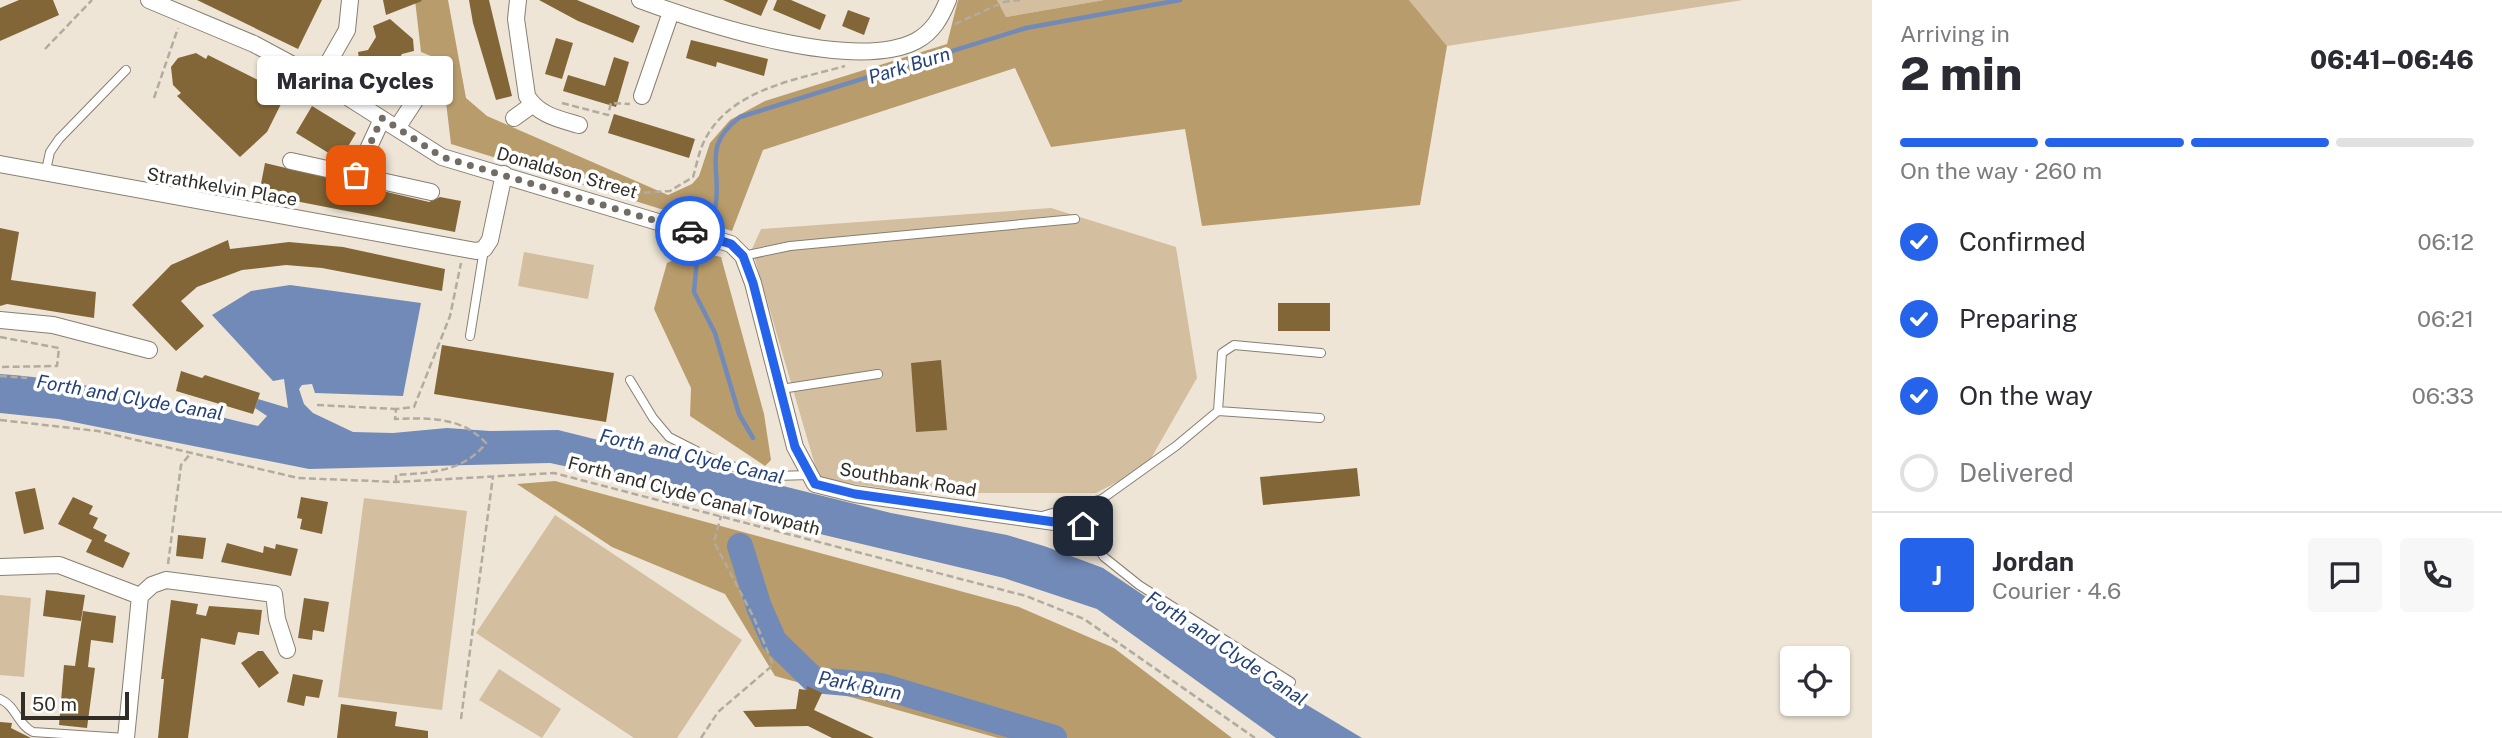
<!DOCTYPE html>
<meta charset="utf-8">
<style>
body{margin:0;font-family:"Public Sans",sans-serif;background:#f7f7f7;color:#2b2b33;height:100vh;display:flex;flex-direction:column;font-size:26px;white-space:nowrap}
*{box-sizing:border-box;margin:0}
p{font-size:23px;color:#7c7c81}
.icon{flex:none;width:38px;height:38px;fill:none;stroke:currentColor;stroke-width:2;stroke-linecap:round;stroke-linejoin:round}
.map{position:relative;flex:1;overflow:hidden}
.details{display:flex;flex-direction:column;background:#fff;width:630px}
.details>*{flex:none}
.fabs{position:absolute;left:1780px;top:646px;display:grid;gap:14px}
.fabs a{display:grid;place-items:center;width:70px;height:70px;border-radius:7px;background:#fff;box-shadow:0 2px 5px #0004;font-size:35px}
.scale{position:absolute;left:21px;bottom:18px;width:108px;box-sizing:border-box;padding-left:7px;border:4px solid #302d27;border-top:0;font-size:19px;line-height:24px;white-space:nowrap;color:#302d27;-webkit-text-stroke:5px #fff;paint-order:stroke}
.pin{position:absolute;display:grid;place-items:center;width:60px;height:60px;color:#fff;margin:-30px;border-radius:14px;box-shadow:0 4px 10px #0006}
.courier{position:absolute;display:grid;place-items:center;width:70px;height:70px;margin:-35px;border:5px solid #2563eb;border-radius:50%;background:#fff;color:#222;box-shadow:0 2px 9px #0007}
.bubble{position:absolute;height:49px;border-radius:7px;background:#fff;box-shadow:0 2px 5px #0004;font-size:23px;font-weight:800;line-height:49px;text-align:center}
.head em{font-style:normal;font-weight:800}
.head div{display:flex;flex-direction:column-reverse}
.head{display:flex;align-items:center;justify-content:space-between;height:119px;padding:0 28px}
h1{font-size:46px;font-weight:800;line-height:52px}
.bar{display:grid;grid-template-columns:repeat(4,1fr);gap:10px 7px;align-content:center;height:84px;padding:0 28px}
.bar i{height:9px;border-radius:5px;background:#e1e1e2}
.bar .current{background:#2563eb}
.bar p{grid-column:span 4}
.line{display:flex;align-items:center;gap:18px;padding:0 28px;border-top:2px solid #e1e1e2}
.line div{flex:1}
.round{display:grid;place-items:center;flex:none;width:74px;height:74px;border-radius:7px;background:#f7f7f7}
ol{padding:0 28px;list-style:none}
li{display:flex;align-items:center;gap:21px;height:77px}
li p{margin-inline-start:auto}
li .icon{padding:7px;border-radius:50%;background:#2563eb;color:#fff;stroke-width:4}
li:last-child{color:#7c7c81}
li i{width:38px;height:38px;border:4px solid #e1e1e2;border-radius:50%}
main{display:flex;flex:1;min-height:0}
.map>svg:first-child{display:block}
.green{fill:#d3bf9f}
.forest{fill:#b99c6b}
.water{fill:#728ab7}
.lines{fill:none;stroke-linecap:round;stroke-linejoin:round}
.stream{stroke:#728ab7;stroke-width:4.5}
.river{stroke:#728ab7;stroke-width:26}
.building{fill:#826637}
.lane-casing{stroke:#877f71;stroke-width:10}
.street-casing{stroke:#877f71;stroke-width:18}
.path{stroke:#b2ab9f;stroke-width:2.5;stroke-dasharray:7 3.5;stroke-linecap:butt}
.lane{stroke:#fff;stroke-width:8}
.street{stroke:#fff;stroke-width:16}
.done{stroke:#726d64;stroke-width:7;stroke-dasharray:0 12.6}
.route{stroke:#2563eb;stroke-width:9}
.labels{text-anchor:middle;stroke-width:7;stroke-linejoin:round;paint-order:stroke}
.street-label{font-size:18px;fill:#302d27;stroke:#fff}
.water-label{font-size:19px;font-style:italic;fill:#24417b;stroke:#fff}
</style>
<main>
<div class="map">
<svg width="1872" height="738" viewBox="0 0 1872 738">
<rect width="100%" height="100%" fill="#eee5d6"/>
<path class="green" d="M 997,0 L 1104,0 L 1006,17 Z
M 1409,0 L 1743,0 L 1447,46 Z
M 1051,208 L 1176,247 L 1197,378 L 1146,467 L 1096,493 L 916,493 L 819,479 L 752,249 L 761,229 Z
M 524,252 L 594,265 L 588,299 L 518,286 Z
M 364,498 L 467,511 L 442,710 L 338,697 Z
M 555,515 L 742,640 L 677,738 L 634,738 L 476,633 Z
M 0,595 L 31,598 L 24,677 L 0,675 Z
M 499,669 L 561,709 L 542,738 L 479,700 Z"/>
<path class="forest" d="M 415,0 L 448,0 L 466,98 L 487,116 L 668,195 L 692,184 L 699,176 L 710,143 L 730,120 L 765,101 L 947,44 L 958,0 L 997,0 L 1006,17 L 1104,0 L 1409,0 L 1447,46 L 1420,205 L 1202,226 L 1185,129 L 1051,147 L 1015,68 L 763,150 L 732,231 L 451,144 L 441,60 L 421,52 Z
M 694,251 L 721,257 L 764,414 L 771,460 L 765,466 L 690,416 L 691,388 L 654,309 L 667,263 Z
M 555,481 L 1019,607 L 1114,648 L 1232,738 L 998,738 L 775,676 L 725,594 L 612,547 L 517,484 Z"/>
<path class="water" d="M 290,285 L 421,303 L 403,396 L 315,393 L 312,384 L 302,385 L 299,389 L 304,404 L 313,413 L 353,432 L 393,433 L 447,428 L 490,431 L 558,430 L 891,513 L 1007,535 L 1044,546 L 1103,568 L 1307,705 L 1362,738 L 1276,738 L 1097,609 L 1004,578 L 820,534 L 625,479 L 550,463 L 309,469 L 58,419 L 0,413 L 0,374 C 88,380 172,406 258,426 L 267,416 L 255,408 L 258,399 L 288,408 L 284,379 L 273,381 L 212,315 L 251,291 Z"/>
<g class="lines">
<path class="stream" d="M 715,209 C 723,169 700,147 740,117 L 1026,28 L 1180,0
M 697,259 L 694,292 L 715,333 L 739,414 L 753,438"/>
<path class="river" d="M 740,546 L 759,607 L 774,641 L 814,680 L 881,686 L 1054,738"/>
</g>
<path class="building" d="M 19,0 L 53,0 L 59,15 L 0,41 L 0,8 Z
M 197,0 L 322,0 L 298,49 Z
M 383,0 L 421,0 L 422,1 L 386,15 Z
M 469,0 L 489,0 L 512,96 L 496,100 L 473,23 Z
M 539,0 L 577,0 L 640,26 L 633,43 L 578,21 Z
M 723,0 L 768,0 L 761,16 Z
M 777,0 L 791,0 L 826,15 L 820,30 L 773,10 Z
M 848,10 L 870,18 L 864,35 L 842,26 Z
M 390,19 L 413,39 L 414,51 L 402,54 L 395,65 L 397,77 L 385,80 L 381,86 L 364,80 L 355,72 L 360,65 L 358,52 L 368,50 L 376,37 L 373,26 Z
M 556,38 L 573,43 L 562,79 L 545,74 Z
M 691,40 L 768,59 L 764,76 L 717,62 L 716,67 L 686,58 Z
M 196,53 L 206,59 L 208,55 L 286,94 L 267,132 L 240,157 L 177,96 L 181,93 L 173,85 L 171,67 L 178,58 Z
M 614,57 L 629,62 L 616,107 L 563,91 L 568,75 L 605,86 Z
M 312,106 L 356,133 L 340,160 L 296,133 Z
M 614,114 L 695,139 L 689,158 L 608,133 Z
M 265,163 L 429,202 L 440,197 L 461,201 L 455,232 L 259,194 Z
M 0,228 L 19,232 L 11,280 L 96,292 L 94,318 L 7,304 L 0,306 Z
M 228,240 L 230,249 L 289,242 L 343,247 L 445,269 L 442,291 L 322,268 L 286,265 L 242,270 L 197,287 L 181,301 L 204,326 L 176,351 L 132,305 L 171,265 Z
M 1278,303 L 1330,303 L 1330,331 L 1278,331 Z
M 442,345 L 614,373 L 606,422 L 434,394 Z
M 941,360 L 947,430 L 916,432 L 911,363 Z
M 181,371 L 202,378 L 205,375 L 260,393 L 253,414 L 176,391 Z
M 1357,468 L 1360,496 L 1263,505 L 1260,477 Z
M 35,488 L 44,529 L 24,534 L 15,492 Z
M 73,497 L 93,506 L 89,514 L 98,518 L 93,528 L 107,535 L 104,541 L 130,553 L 123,568 L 86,552 L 92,540 L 58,524 Z
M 301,497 L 328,502 L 322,534 L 300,529 L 302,519 L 297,518 Z
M 178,535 L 206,538 L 203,559 L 176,556 Z
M 227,543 L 263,553 L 264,546 L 275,549 L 276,544 L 298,549 L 291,576 L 221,562 Z
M 46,590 L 85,595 L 81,621 L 43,616 Z
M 304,598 L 329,602 L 324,632 L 313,630 L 312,640 L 298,638 Z
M 171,600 L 198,604 L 196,614 L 206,616 L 209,606 L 262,610 L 259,635 L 238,632 L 235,645 L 201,638 L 188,738 L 158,738 L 164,679 L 161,679 Z
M 83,611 L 116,616 L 113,643 L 91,640 L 88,667 L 95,668 L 87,728 L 59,725 L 64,665 L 75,666 Z
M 258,651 L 263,651 L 279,673 L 259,688 L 241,663 Z
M 293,674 L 323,680 L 319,698 L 306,696 L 304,706 L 287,702 Z
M 807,686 L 822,693 L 814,710 L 874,738 L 832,738 L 808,726 L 755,727 L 743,711 L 796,709 L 799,689 L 807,690 Z
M 341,704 L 397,712 L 395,726 L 428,731 L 428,738 L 337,738 Z
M 0,722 L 12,723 L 11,728 L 31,738 L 0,738 Z"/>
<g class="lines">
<g class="lane-casing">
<path id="lane" d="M 45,175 L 50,152 L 59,139 L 126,70
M 743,256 L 790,246 L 1075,219
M 470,336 L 484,249
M 630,380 L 653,418 L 669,437 L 722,464 L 776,476 L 810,475
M 781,389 L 878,374
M 1218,411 L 1222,353 L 1234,345 L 1321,353
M 1042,516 L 1102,499 L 1176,446 L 1218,411 L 1320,418
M 1083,526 L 1104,557 L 1139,585 L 1291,682
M 0,699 C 16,706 18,725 33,732 L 126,738"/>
</g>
<g class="street-casing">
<path id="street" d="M 149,0 L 254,44 L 319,79 L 442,157 L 731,244 L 743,256 L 753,283 L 795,447 L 815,484 L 855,494 L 1083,526
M 518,0 L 516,19 L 527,96 C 538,115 559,119 579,125
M 640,0 C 702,23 854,73 916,41 C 933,32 941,17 948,0
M 319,79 L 347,30 L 350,0
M 642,96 L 671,12
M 514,118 L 532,105
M 397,128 L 435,70
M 291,161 L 431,192
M 0,164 L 476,251 L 484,249 L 490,240 L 504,174
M 356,175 L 382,119
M 0,320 L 53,325 L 149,350
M 0,567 L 59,565 L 140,596
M 140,596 L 152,585 L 166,580 L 274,594 L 277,619 L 287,650
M 126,738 L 140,596"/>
</g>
<path class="path" d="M 955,24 L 1004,2 L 1020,0
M 45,49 L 92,0
M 154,98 L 178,28
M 562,103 L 608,115 L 611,103 L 630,104
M 623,194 L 670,191 L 693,177 C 696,167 698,156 702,146 C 725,90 795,80 845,66
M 0,337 L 59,348 L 57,366 L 0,367
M 0,376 L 27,378
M 317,405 L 396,409
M 0,420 L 98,431 L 298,478 L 396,482 L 554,473 L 1026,596 L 1084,619 L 1255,738
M 396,482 L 396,475 C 429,473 464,472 486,443 C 461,416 428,418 395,419 L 396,409 L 414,407 L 450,316 L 461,263
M 168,564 L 181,465 L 191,453
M 461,719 L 493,476
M 701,738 L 718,712 L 773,665 L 754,618 L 714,542 L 721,516"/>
<use href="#lane" class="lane"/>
<use href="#street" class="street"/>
</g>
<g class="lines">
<path class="done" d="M 356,175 L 382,118 L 442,157 L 690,231"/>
<path class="route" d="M 690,231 L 731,244 L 743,256 L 753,283 L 795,447 L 815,484 L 855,494 L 1083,526"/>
</g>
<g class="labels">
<g class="street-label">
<text transform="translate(567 173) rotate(16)" y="6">Donaldson Street</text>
<text transform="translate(222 187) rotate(10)" y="6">Strathkelvin Place</text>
<text transform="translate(908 480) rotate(9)" y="6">Southbank Road</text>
<text transform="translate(694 496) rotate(15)" y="6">Forth and Clyde Canal Towpath</text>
</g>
<g class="water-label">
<text transform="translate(909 65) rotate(-17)" y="7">Park Burn</text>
<text transform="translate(130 397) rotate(10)" y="7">Forth and Clyde Canal</text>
<text transform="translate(692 456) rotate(13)" y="7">Forth and Clyde Canal</text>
<text transform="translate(1227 648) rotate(34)" y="7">Forth and Clyde Canal</text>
<text transform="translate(860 685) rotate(11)" y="7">Park Burn</text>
</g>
</g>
</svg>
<div class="fabs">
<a><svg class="icon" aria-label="locate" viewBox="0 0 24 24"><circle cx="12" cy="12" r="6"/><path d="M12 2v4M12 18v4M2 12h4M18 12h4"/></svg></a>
</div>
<div class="scale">50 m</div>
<div class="pin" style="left:356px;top:175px;background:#ea580c"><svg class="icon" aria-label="bag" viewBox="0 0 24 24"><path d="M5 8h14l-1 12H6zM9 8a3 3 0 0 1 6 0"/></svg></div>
<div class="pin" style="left:1083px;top:526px;background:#1f2937"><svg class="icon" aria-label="home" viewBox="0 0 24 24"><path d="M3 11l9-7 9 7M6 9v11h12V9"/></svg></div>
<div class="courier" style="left:690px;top:231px"><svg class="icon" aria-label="car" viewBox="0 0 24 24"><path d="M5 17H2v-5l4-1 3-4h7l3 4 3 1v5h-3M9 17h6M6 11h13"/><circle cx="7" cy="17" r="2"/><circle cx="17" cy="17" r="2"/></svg></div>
<div class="bubble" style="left:257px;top:56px;width:196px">Marina Cycles</div>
</div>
<section class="details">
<div class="head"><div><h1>2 min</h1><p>Arriving in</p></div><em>06:41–06:46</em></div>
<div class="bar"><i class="current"></i><i class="current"></i><i class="current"></i><i></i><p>On the way · 260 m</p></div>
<ol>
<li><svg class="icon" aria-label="check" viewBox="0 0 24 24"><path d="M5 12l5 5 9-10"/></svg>Confirmed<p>06:12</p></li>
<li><svg class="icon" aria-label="check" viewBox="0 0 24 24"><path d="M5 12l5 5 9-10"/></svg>Preparing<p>06:21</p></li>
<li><svg class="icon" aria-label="check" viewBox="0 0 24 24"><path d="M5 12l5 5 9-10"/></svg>On the way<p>06:33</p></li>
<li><i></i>Delivered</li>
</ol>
<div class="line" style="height:126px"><b class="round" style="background:#2563eb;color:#fff">J</b><div><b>Jordan</b><p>Courier · 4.6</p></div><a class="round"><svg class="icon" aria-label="chat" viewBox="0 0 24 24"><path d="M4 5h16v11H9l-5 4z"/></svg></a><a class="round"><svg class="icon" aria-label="phone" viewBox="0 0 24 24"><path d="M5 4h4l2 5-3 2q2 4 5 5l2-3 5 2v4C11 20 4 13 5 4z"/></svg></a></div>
</section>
</main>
